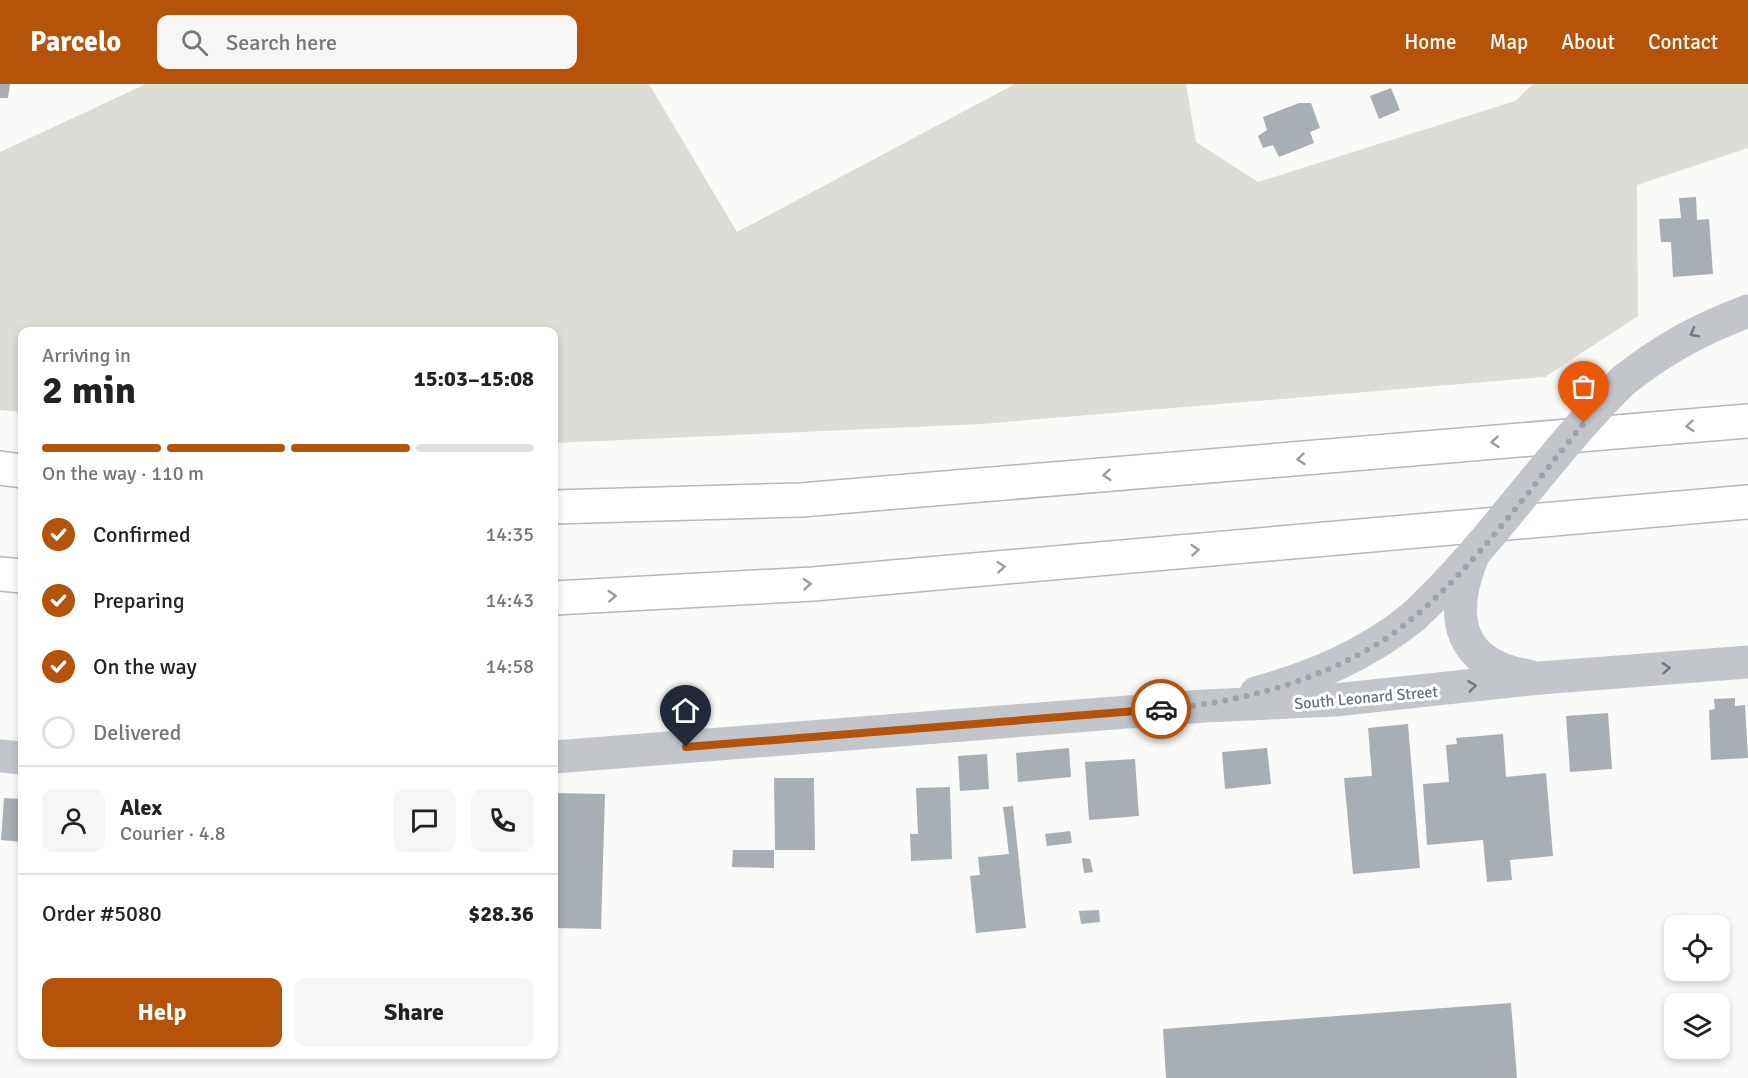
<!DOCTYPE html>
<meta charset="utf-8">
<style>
body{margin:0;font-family:Signika,sans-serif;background:#f6f6f6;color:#222;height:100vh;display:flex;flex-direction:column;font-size:22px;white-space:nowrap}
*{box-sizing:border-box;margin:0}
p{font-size:20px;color:#767676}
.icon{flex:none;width:33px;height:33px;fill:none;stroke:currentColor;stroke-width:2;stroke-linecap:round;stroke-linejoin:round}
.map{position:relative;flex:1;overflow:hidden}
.panel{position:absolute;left:18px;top:243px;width:540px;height:732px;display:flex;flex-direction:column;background:#fff;border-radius:12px;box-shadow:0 3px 9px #0003}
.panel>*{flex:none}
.controls{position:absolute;left:1664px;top:831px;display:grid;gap:12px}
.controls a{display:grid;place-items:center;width:66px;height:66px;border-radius:12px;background:#fff;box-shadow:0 3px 9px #0003;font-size:30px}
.pin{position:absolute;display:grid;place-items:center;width:51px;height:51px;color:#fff;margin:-62px -26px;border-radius:50% 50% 50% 0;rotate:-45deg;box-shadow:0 0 6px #0007}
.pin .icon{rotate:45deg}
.courier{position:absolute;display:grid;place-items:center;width:60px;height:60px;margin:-30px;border:4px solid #b45309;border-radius:50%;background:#fff;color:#222;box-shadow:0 2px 8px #0007}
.overview em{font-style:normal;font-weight:700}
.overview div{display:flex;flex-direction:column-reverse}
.overview{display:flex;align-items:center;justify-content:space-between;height:102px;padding:0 24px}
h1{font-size:39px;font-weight:700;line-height:45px}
.bar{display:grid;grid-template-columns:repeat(4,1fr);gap:9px 6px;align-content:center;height:72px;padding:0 24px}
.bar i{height:8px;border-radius:4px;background:#e0e0e0}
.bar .selected{background:#b45309}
.bar p{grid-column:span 4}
.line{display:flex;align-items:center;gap:15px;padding:0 24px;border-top:2px solid #e0e0e0}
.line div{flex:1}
.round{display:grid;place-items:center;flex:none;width:63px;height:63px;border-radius:12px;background:#f6f6f6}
ol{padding:0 24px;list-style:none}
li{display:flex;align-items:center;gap:18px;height:66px}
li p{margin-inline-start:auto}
li .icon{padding:6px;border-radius:50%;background:#b45309;color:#fff;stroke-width:4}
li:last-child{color:#767676}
li i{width:33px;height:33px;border:3px solid #e0e0e0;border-radius:50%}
.button{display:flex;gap:12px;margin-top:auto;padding:12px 24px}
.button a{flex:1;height:69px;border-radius:12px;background:#b45309;color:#fff;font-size:24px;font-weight:700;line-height:69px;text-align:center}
.button a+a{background:#f6f6f6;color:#222}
header{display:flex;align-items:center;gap:36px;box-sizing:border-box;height:84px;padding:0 30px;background:#b45309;color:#fff}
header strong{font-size:28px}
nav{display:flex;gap:33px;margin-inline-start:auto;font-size:21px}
.search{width:420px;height:54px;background:#f6f6f6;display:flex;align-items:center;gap:15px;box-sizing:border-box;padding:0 21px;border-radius:12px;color:#767676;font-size:22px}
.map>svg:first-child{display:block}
.green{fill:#daded7}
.building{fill:#a7aeb4}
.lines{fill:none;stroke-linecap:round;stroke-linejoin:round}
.motorway-casing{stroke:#b5b9bc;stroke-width:36}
.minor{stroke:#c2c5c9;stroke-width:33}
.motorway{stroke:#fff;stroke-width:33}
.minor-bridge{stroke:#c2c5c9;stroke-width:33}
.oneway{stroke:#6c7884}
.oneway2{stroke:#959ea6}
.done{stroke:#9aa3aa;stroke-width:6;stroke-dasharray:0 10.8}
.route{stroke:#b45309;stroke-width:8}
.labels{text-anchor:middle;stroke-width:6;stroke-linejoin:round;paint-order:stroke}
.street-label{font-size:16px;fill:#677480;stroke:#fff}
</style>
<header>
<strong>Parcelo</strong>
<div class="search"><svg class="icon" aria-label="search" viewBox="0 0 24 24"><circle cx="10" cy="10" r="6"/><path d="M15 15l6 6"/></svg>Search here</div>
<nav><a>Home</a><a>Map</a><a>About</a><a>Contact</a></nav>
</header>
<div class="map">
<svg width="1748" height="994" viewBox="0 0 1748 994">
<rect width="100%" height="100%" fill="#fafaf8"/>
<path class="green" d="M 146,0 L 649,0 L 737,148 L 1015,0 L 1186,0 L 1196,58 L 1258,98 L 1515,17 L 1533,0 L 1748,0 L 1748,64 L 1637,101 L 1638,232 L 1545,293 L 981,340 L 554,359 L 554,248 L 22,248 L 22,328 L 0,326 L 0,68 Z"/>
<path class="building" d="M 0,0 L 10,0 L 8,14 L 0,14 Z
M 1391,4 L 1400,26 L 1379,35 L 1370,12 Z
M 1299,19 L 1311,19 L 1320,44 L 1310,48 L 1314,59 L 1279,73 L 1273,61 L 1263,64 L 1258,52 L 1267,46 L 1263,33 Z
M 1696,113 L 1697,136 L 1709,135 L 1713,190 L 1673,193 L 1671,158 L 1661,158 L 1659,135 L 1681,134 L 1679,114 Z
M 1735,614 L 1735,622 L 1745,621 L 1748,674 L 1711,676 L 1709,626 L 1715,625 L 1714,615 Z
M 1608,629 L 1612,685 L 1570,688 L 1566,632 Z
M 1408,640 L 1420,784 L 1353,790 L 1344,694 L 1372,692 L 1368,644 Z
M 1503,650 L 1506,693 L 1546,689 L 1553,772 L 1510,776 L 1512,796 L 1487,798 L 1483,756 L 1427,761 L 1423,700 L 1449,698 L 1446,661 L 1457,660 L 1456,654 Z
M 1069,664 L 1071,693 L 1018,698 L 1016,669 Z
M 1267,664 L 1271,700 L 1225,705 L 1222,668 Z
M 987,670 L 989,705 L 960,707 L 958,672 Z
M 1135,675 L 1139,732 L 1089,736 L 1085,678 Z
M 774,694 L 814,694 L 815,766 L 775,766 Z
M 950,703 L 952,775 L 911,777 L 910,750 L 918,750 L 916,704 Z
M 554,709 L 605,710 L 601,845 L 554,844 Z
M 4,714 L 22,715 L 22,758 L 1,756 Z
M 1013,722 L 1026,844 L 976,849 L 970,792 L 980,791 L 978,773 L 1009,770 L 1003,723 Z
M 1070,747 L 1072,759 L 1047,762 L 1045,750 Z
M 733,766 L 774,766 L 774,784 L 732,783 Z
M 1082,774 L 1090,775 L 1093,788 L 1084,789 Z
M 1099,826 L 1100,838 L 1081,840 L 1079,827 Z
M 1511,919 L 1517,994 L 1166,994 L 1163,945 Z"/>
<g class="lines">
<g class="motorway-casing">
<path id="motorway" d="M 0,384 L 22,387
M 554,423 L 801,416 L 1748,337
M 0,490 L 22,492
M 554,514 L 813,500 L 1748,418"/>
</g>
<path class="minor" d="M 1624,296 C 1665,264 1700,245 1748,227
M 1472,474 C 1448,535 1459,581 1529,592
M 1256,609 C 1314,593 1366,571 1413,533
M 0,672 L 22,674
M 554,673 L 1204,622 L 1335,616 L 1540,594 L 1748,578"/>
<use href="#motorway" class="motorway"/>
<path class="minor-bridge" d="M 1413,533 C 1491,461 1548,370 1624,296"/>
</g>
<defs><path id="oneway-chevron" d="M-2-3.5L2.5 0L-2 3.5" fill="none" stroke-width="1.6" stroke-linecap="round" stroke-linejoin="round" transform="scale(1.5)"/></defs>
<g class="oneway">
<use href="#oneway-chevron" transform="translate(1694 249) rotate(152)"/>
<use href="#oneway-chevron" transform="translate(1666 584) rotate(-4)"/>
<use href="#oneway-chevron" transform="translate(1472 602) rotate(-7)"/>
</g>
<g class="oneway2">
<use href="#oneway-chevron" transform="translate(1690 342) rotate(175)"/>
<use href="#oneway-chevron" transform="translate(1495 358) rotate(175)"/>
<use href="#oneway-chevron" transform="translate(1301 375) rotate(175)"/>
<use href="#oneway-chevron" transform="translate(1107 391) rotate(175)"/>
<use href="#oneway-chevron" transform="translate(1195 466) rotate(-5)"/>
<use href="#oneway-chevron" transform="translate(1001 483) rotate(-5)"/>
<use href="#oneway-chevron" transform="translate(807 500) rotate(-4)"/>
<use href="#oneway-chevron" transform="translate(612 512) rotate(-3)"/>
</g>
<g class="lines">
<path class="done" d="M 1161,625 C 1239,619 1322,597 1388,553 C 1460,504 1528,407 1584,339"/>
<path class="route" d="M 686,663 L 1161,625"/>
</g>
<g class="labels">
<g class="street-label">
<text transform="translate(1366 613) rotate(-5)" y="6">South Leonard Street</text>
</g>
</g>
</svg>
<div class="controls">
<a><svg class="icon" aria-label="locate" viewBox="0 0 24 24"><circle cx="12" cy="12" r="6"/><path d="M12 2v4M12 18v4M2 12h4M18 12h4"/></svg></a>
<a><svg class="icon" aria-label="layers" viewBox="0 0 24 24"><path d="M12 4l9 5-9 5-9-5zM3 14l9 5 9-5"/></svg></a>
</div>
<div class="pin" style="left:1584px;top:339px;background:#ea580c"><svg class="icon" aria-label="bag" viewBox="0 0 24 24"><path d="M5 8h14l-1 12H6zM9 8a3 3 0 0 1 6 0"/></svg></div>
<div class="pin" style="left:686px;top:663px;background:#1f2937"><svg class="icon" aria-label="home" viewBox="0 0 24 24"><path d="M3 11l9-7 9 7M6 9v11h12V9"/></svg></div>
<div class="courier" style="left:1161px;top:625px"><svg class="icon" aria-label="car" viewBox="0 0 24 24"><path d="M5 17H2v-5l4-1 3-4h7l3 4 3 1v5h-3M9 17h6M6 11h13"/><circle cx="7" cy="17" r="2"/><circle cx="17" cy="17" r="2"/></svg></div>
<section class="panel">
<div class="overview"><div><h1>2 min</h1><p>Arriving in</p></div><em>15:03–15:08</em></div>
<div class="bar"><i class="selected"></i><i class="selected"></i><i class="selected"></i><i></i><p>On the way · 110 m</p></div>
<ol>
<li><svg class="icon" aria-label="check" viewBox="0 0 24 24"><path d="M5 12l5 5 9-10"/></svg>Confirmed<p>14:35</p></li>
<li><svg class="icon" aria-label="check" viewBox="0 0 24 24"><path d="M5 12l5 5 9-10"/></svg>Preparing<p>14:43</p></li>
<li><svg class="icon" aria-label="check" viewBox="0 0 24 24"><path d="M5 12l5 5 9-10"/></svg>On the way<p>14:58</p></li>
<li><i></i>Delivered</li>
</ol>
<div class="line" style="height:108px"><a class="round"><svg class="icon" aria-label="person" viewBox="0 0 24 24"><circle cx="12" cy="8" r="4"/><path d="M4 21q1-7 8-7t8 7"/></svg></a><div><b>Alex</b><p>Courier · 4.8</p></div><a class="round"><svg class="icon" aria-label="chat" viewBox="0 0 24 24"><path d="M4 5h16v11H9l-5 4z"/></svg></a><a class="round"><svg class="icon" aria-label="phone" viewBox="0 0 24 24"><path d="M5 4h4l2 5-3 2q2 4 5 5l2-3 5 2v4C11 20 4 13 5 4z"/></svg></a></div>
<div class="line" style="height:78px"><div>Order #5080</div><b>$28.36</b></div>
<div class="button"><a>Help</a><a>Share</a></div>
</section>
</div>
